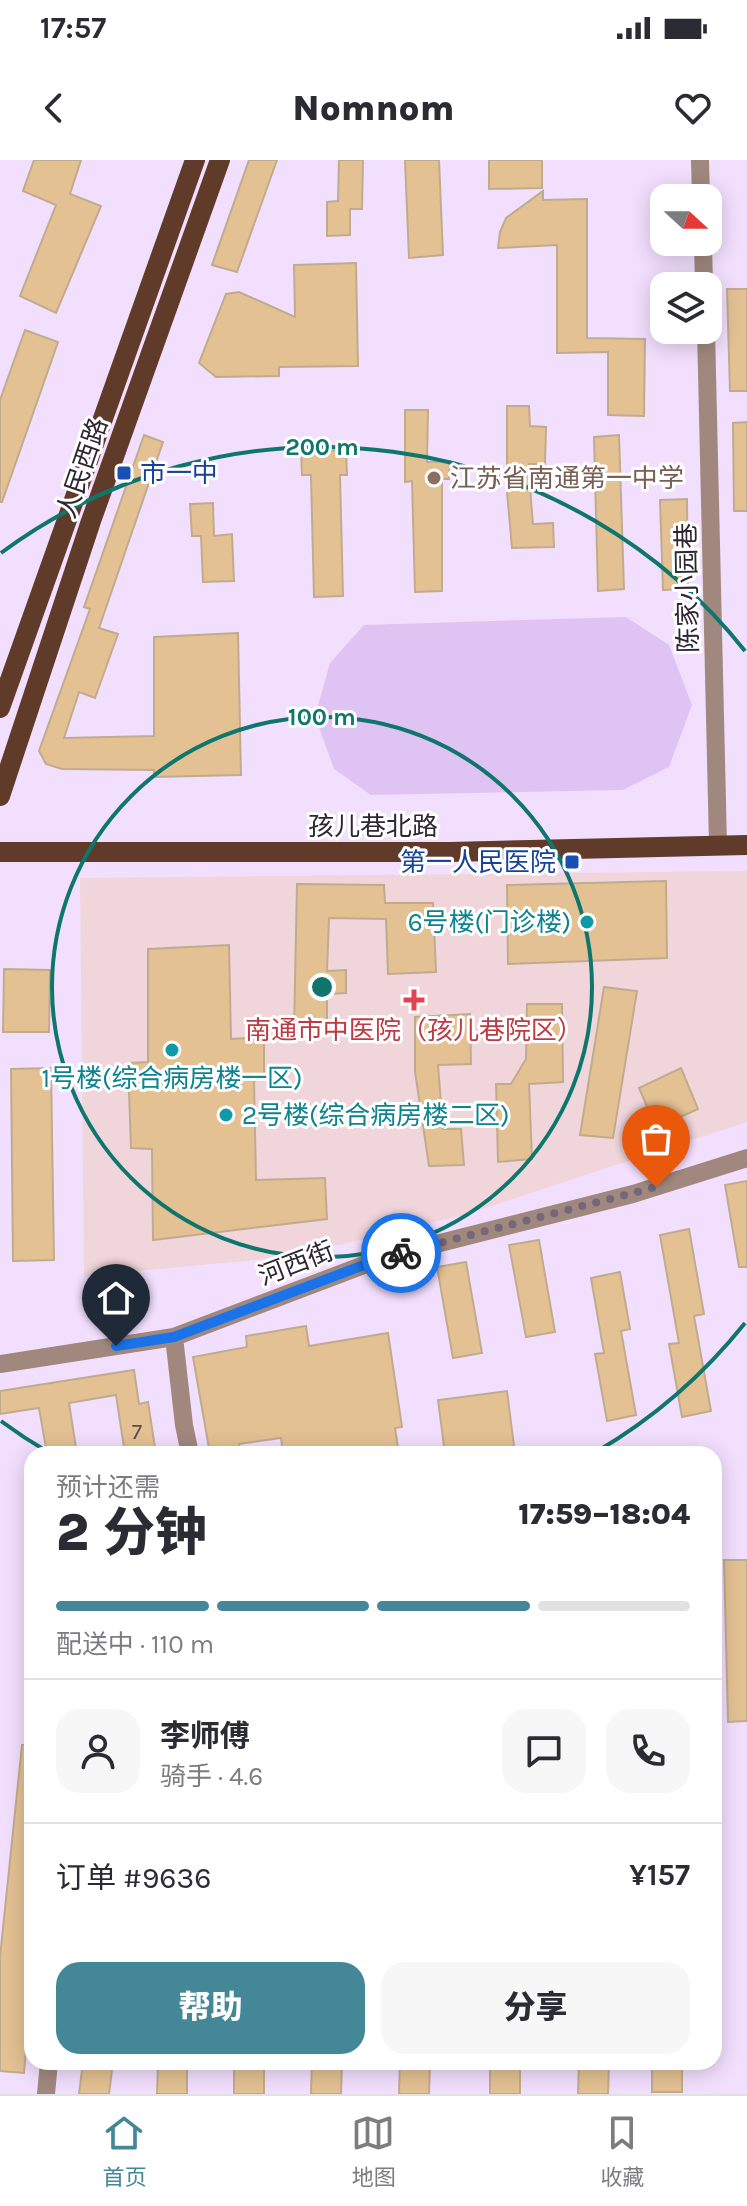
<!DOCTYPE html>
<html lang="zh">
<meta charset="utf-8">
<style>
body{margin:0;font-family:Karla,"Noto Sans SC",sans-serif;background:#f7f7f7;color:#2b2b33;height:100vh;display:flex;flex-direction:column;font-size:30px;white-space:nowrap}
*{box-sizing:border-box;margin:0}
p{font-size:26px;color:#7c7c81}
.icon{flex:none;width:44px;height:44px;fill:none;stroke:currentColor;stroke-width:2;stroke-linecap:round;stroke-linejoin:round}
.map{position:relative;flex:1;overflow:hidden}
.side{position:absolute;left:24px;top:1286px;width:698px;height:624px;display:flex;flex-direction:column;background:#fff;border-radius:24px;box-shadow:0 4px 20px #0003}
.side>*{flex:none}
.needle{width:52px;rotate:111deg}
.tools{position:absolute;left:650px;top:24px;display:grid;gap:16px}
.tools a{display:grid;place-items:center;width:72px;height:72px;border-radius:16px;background:#fff;box-shadow:0 4px 20px #0003;font-size:40px}
.pin{position:absolute;display:grid;place-items:center;width:68px;height:68px;color:#fff;margin:-82px -34px;border-radius:50% 50% 50% 0;rotate:-45deg;box-shadow:0 0 8px #0007}
.pin .icon{rotate:45deg}
.courier{position:absolute;display:grid;place-items:center;width:80px;height:80px;margin:-40px;border:6px solid #1a73e8;border-radius:50%;background:#fff;color:#222;box-shadow:0 2px 10px #0007}
.summary em{font-style:normal;font-weight:800}
.summary div{display:flex;flex-direction:column-reverse}
.summary{display:flex;align-items:center;justify-content:space-between;height:136px;padding:0 32px}
h1{font-size:52px;font-weight:800;line-height:60px}
.bar{display:grid;grid-template-columns:repeat(4,1fr);gap:12px 8px;align-content:center;height:96px;padding:0 32px}
.bar i{height:10px;border-radius:6px;background:#e1e1e2}
.bar .active{background:#448797}
.bar p{grid-column:span 4}
.line{display:flex;align-items:center;gap:20px;padding:0 32px;border-top:2px solid #e1e1e2}
.line div{flex:1}
.round{display:grid;place-items:center;flex:none;width:84px;height:84px;border-radius:24px;background:#f7f7f7}
.cta{display:flex;gap:16px;margin-top:auto;padding:16px 32px}
.cta a{flex:1;height:92px;border-radius:24px;background:#448797;color:#fff;font-size:32px;font-weight:800;line-height:92px;text-align:center}
.cta a+a{background:#f7f7f7;color:#2b2b33}
.status{display:flex;justify-content:space-between;align-items:center;height:56px;padding:0 40px;background:#fff;direction:ltr}
.status svg{height:22px;fill:currentColor}
header{display:flex;justify-content:space-between;align-items:center;height:104px;padding:0 32px;background:#fff;font-size:36px;font-weight:800}
.menu{display:flex;justify-content:space-around;align-items:center;height:112px;border-top:2px solid #e1e1e2;background:#fff;font-size:22px;color:#7c7c81}
.menu a{display:grid;justify-items:center;gap:4px}
.menu .active{color:#448797}
.map>svg:first-child{display:block}
.medical{fill:#f0d6db}
.green{fill:#dfc3f2}
.building{fill:#e4c193;stroke:#c1ab8f;stroke-width:2}
.lines{fill:none;stroke-linecap:round;stroke-linejoin:round}
.minor{stroke:#a0887e;stroke-width:18}
.major{stroke:#613b2a;stroke-width:20}
.done{stroke:#73677a;stroke-width:8;stroke-dasharray:0 14.4}
.route{stroke:#1a73e8;stroke-width:10}
.ring{fill:none;stroke:#0f766e;stroke-width:4}
.transit-dot{fill:#1a4fb4;stroke:#fff;stroke-width:3}
.education-dot{fill:#8d6e63;stroke:#fff;stroke-width:3}
.culture-dot{fill:#0f9aa8;stroke:#fff;stroke-width:3}
.health-dot{fill:#e0444e;stroke:#fff;stroke-width:3}
.labels{text-anchor:middle;stroke-width:6;stroke-linejoin:round;paint-order:stroke}
.number-label{font-size:22px;fill:#5c4e4b}
.street-label{font-size:26px;fill:#2e2733;stroke:#fff}
.transit-label{font-size:26px;fill:#164399;stroke:#fff;text-anchor:start}
.education-label{font-size:26px;fill:#785e54;stroke:#fff;text-anchor:start}
.culture-label{font-size:26px;fill:#0d838f;stroke:#fff;text-anchor:end}
.health-label{font-size:26px;fill:#be3a42;stroke:#fff}
.centre{fill:#0f766e;stroke:#fff;stroke-width:4}
.ring-label{font-size:24px;text-anchor:middle;font-weight:bold;fill:#0f766e;stroke:#fff;stroke-width:6;stroke-linejoin:round;paint-order:stroke}
</style>
<div class="status"><b>17:57</b><svg viewBox="0 0 49 12"><path d="M0 12V9h3v3zM5 12V6h3v6zM10 12V3h3v9zM15 12V0h3v12zM26 1h20v11H26zM47 4h2v5h-2z"/></svg></div>
<header><svg class="icon" aria-label="back" viewBox="0 0 24 24"><path d="M15 5l-7 7 7 7"/></svg>Nomnom<svg class="icon" aria-label="heart" viewBox="0 0 24 24"><path d="M12 20l-8-8c-3-5 5-10 8-4 3-6 11-1 8 4z"/></svg></header>
<div class="map">
<svg width="747" height="1934" viewBox="0 0 747 1934">
<rect width="100%" height="100%" fill="#f2dffe"/>
<path class="medical" d="M 747,711 L 747,962 L 464,1055 L 289,1097 L 84,1116 L 80,718 Z"/>
<path class="green" d="M 626,457 L 669,485 L 692,545 L 669,607 L 623,630 L 371,635 L 334,609 L 315,556 L 330,503 L 364,465 Z"/>
<path class="building" d="M 34,0 L 81,0 L 70,34 L 101,46 L 56,153 L 20,136 L 56,45 L 23,31 Z
M 249,0 L 277,0 L 237,112 L 212,105 Z
M 339,0 L 363,0 L 362,49 L 350,49 L 350,75 L 327,76 L 327,42 L 338,41 Z
M 405,0 L 439,0 L 443,95 L 409,98 Z
M 489,0 L 542,0 L 542,28 L 489,29 Z
M 543,31 L 543,40 L 587,39 L 587,178 L 645,179 L 644,256 L 608,255 L 608,192 L 557,193 L 557,85 L 498,88 L 500,72 L 506,58 Z
M 356,103 L 358,206 L 279,207 L 279,216 L 216,217 L 199,203 L 226,134 L 239,132 L 295,157 L 294,105 Z
M 727,129 L 747,129 L 747,231 L 730,231 Z
M 25,170 L 58,182 L 2,342 L 0,342 L 0,240 Z
M 507,246 L 529,246 L 530,266 L 546,267 L 545,304 L 529,304 L 531,341 L 533,364 L 553,363 L 554,387 L 512,388 L 507,332 Z
M 405,250 L 428,250 L 427,302 L 450,301 L 449,319 L 442,319 L 442,431 L 415,432 L 412,321 L 405,322 Z
M 747,262 L 747,351 L 734,351 L 733,263 Z
M 144,275 L 163,282 L 99,468 L 118,474 L 95,538 L 79,532 L 64,578 L 154,576 L 154,477 L 238,473 L 241,615 L 154,617 L 154,610 L 62,609 L 46,604 L 39,591 L 90,449 L 84,447 Z
M 619,275 L 624,429 L 598,431 L 594,277 Z
M 346,290 L 347,315 L 340,315 L 343,436 L 314,437 L 311,315 L 302,315 L 301,292 Z
M 687,339 L 688,429 L 663,430 L 660,340 Z
M 213,343 L 214,376 L 232,374 L 234,421 L 203,422 L 201,376 L 192,376 L 190,344 Z
M 666,721 L 667,798 L 508,804 L 507,725 Z
M 297,724 L 384,725 L 385,743 L 433,743 L 436,812 L 388,814 L 386,759 L 329,758 L 327,811 L 346,810 L 346,833 L 327,834 L 327,868 L 294,870 Z
M 229,785 L 231,879 L 264,877 L 264,917 L 254,921 L 256,1020 L 325,1018 L 327,1059 L 153,1080 L 152,989 L 131,988 L 128,903 L 148,902 L 148,789 Z
M 4,809 L 50,810 L 49,872 L 3,872 Z
M 604,827 L 637,831 L 613,978 L 580,975 Z
M 527,844 L 562,844 L 563,922 L 529,924 L 532,999 L 498,1002 L 496,924 L 511,924 L 526,899 Z
M 470,854 L 471,904 L 438,905 L 443,969 L 461,969 L 464,1005 L 429,1006 L 415,912 L 415,857 Z
M 51,908 L 54,1100 L 13,1101 L 11,909 Z
M 681,908 L 698,949 L 656,968 L 639,928 Z
M 747,1021 L 747,1107 L 739,1107 L 725,1025 Z
M 689,1069 L 704,1154 L 694,1156 L 711,1251 L 682,1257 L 669,1184 L 679,1183 L 660,1075 Z
M 539,1080 L 555,1172 L 526,1177 L 509,1085 Z
M 466,1102 L 482,1193 L 453,1198 L 437,1107 Z
M 620,1112 L 630,1169 L 621,1171 L 636,1255 L 607,1261 L 595,1194 L 604,1193 L 591,1118 Z
M 306,1166 L 309,1186 L 388,1173 L 402,1267 L 395,1268 L 399,1294 L 283,1294 L 281,1278 L 239,1284 L 241,1294 L 210,1294 L 193,1197 L 247,1187 L 246,1176 Z
M 134,1210 L 139,1244 L 148,1242 L 156,1294 L 125,1294 L 116,1235 L 69,1243 L 77,1294 L 47,1294 L 39,1248 L 0,1254 L 0,1231 Z
M 507,1231 L 515,1294 L 445,1294 L 438,1240 Z
M 724,1400 L 747,1400 L 747,1561 L 728,1562 Z
M 22,1585 L 32,1585 L 32,1822 L 24,1913 L 0,1911 L 0,1797 Z
M 83,1902 L 113,1902 L 109,1934 L 79,1934 Z
M 158,1902 L 187,1902 L 187,1934 L 157,1934 Z
M 234,1902 L 264,1902 L 264,1934 L 234,1934 Z
M 312,1902 L 342,1902 L 341,1934 L 311,1934 Z
M 400,1902 L 430,1902 L 429,1934 L 399,1934 Z
M 490,1902 L 520,1902 L 520,1934 L 490,1934 Z
M 579,1902 L 609,1902 L 608,1934 L 578,1934 Z
M 652,1902 L 682,1902 L 682,1932 L 652,1932 Z"/>
<g class="lines">
<path class="minor" d="M 700,0 L 701,38
M 703,82 L 704,126
M 706,170 L 718,685
M 174,1177 L 184,1265 L 190,1294
M 0,1204 L 174,1177 L 385,1097 L 633,1034 L 747,998
M 46,1934 L 49,1902"/>
<path class="major" d="M 0,548 L 195,0
M 0,636 L 91,361 L 220,0
M 0,692 L 449,692 L 747,685"/>
</g>
<g class="lines">
<path class="done" d="M 401,1093 L 656,1027"/>
<path class="route" d="M 116,1186 L 174,1177 L 385,1097 L 401,1093"/>
</g>
<g class="ring">
<circle cx="322" cy="827" r="270"/>
<path d="M745 1163A540 540 0 0 1 596 1292M48 1292A540 540 0 0 1 1 1261M1 393A540 540 0 0 1 745 491"/>
</g>
<g class="transit-dot">
<rect x="116" y="305" width="16" height="16" rx="4"/>
<rect x="564" y="694" width="16" height="16" rx="4"/>
</g>
<circle class="education-dot" cx="434" cy="318" r="8"/>
<g class="culture-dot">
<circle cx="587" cy="762" r="8"/>
<circle cx="172" cy="890" r="8"/>
<circle cx="226" cy="955" r="8"/>
</g>
<path class="health-dot" d="M410 828h8v8h8v8h-8v8h-8v-8h-8v-8h8z"/>
<g class="labels">
<g class="number-label">
<text x="137" y="1279">7</text>
</g>
<g class="street-label">
<text transform="translate(82 308) rotate(-71)" y="9">人民西路</text>
<text transform="translate(687 428) rotate(-91)" y="9">陈家小园巷</text>
<text x="373" y="675">孩儿巷北路</text>
<text transform="translate(296 1103) rotate(-21)" y="9">河西街</text>
</g>
<g class="transit-label">
<text x="140" y="322">市一中</text>
<text x="556" y="711" text-anchor="end">第一人民医院</text>
</g>
<g class="education-label">
<text x="450" y="327">江苏省南通第一中学</text>
</g>
<g class="culture-label">
<text x="571" y="771">6号楼(门诊楼)</text>
<text x="172" y="927" text-anchor="middle">1号楼(综合病房楼一区)</text>
<text x="242" y="964" text-anchor="start">2号楼(综合病房楼二区)</text>
</g>
<g class="health-label">
<text x="414" y="879">南通市中医院（孩儿巷院区）</text>
</g>
</g>
<circle cx="322" cy="827" r="12" class="centre"/>
<g class="ring-label">
<text x="322" y="295">200 m</text>
<text x="322" y="565">100 m</text>
</g>
</svg>
<div class="tools">
<a><svg class="needle" viewBox="-14 -14 28 28"><path d="M0-13l5 13h-10z" fill="#e53935"/><path d="M0 13l5-13h-10z" fill="#7c7c81"/></svg></a>
<a><svg class="icon" aria-label="layers" viewBox="0 0 24 24"><path d="M12 4l9 5-9 5-9-5zM3 14l9 5 9-5"/></svg></a>
</div>
<div class="pin" style="left:656px;top:1027px;background:#ea580c"><svg class="icon" aria-label="bag" viewBox="0 0 24 24"><path d="M5 8h14l-1 12H6zM9 8a3 3 0 0 1 6 0"/></svg></div>
<div class="pin" style="left:116px;top:1186px;background:#1f2937"><svg class="icon" aria-label="home" viewBox="0 0 24 24"><path d="M3 11l9-7 9 7M6 9v11h12V9"/></svg></div>
<div class="courier" style="left:401px;top:1093px"><svg class="icon" aria-label="bike" viewBox="0 0 24 24"><circle cx="6" cy="16" r="4"/><circle cx="18" cy="16" r="4"/><path d="M6 16l4-8h5l3 8M10 8l3 8H6M13 5h3"/></svg></div>
<section class="side">
<div class="summary"><div><h1>2 分钟</h1><p>预计还需</p></div><em>17:59–18:04</em></div>
<div class="bar"><i class="active"></i><i class="active"></i><i class="active"></i><i></i><p>配送中 · 110 m</p></div>
<div class="line" style="height:144px"><a class="round"><svg class="icon" aria-label="person" viewBox="0 0 24 24"><circle cx="12" cy="8" r="4"/><path d="M4 21q1-7 8-7t8 7"/></svg></a><div><b>李师傅</b><p>骑手 · 4.6</p></div><a class="round"><svg class="icon" aria-label="chat" viewBox="0 0 24 24"><path d="M4 5h16v11H9l-5 4z"/></svg></a><a class="round"><svg class="icon" aria-label="phone" viewBox="0 0 24 24"><path d="M5 4h4l2 5-3 2q2 4 5 5l2-3 5 2v4C11 20 4 13 5 4z"/></svg></a></div>
<div class="line" style="height:104px"><div>订单 #9636</div><b>¥157</b></div>
<div class="cta"><a>帮助</a><a>分享</a></div>
</section>
</div>
<nav class="menu">
<a class="active"><svg class="icon" aria-label="home" viewBox="0 0 24 24"><path d="M3 11l9-7 9 7M6 9v11h12V9"/></svg>首页</a>
<a><svg class="icon" aria-label="map" viewBox="0 0 24 24"><path d="M3 6l6-2 6 2 6-2v14l-6 2-6-2-6 2zM9 4v14M15 6v14"/></svg>地图</a>
<a><svg class="icon" aria-label="saved" viewBox="0 0 24 24"><path d="M7 4h10v16l-5-4-5 4z"/></svg>收藏</a>
</nav>
